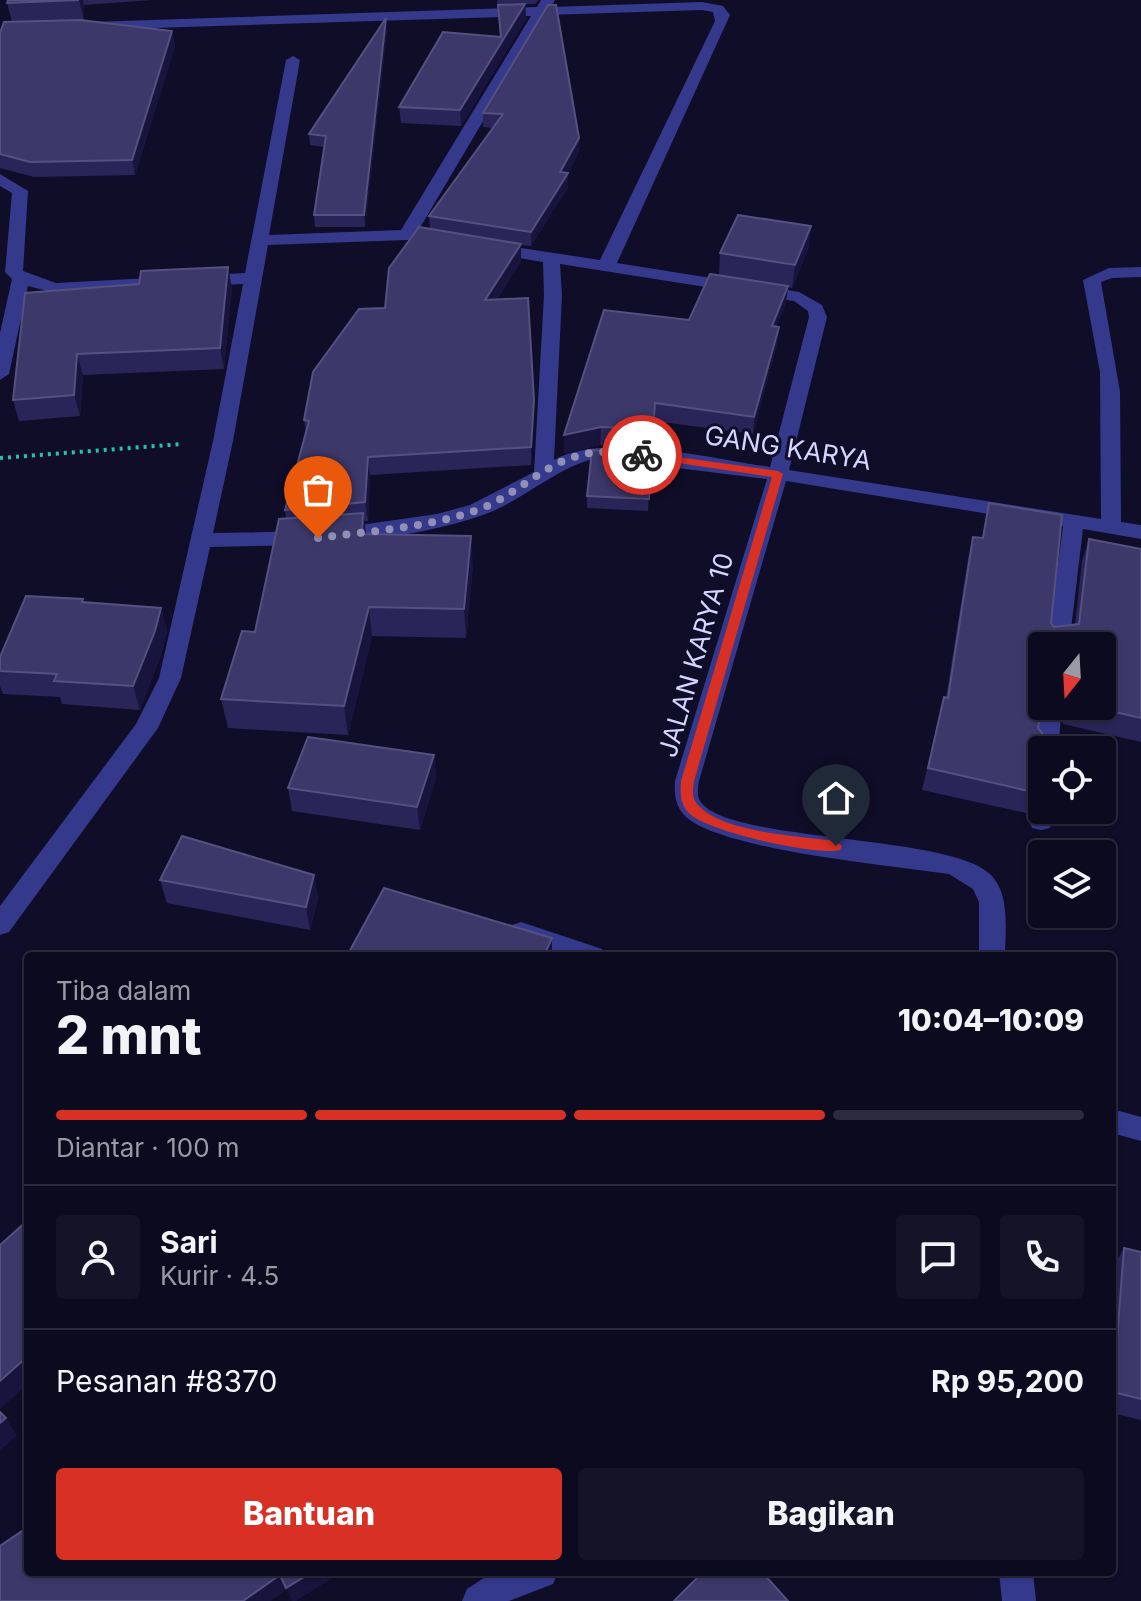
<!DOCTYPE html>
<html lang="id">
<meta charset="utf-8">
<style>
body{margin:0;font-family:Inter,sans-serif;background:#151328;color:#f1f3f6;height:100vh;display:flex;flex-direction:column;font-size:30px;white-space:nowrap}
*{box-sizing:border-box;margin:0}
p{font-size:26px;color:#9a9aa4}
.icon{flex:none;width:44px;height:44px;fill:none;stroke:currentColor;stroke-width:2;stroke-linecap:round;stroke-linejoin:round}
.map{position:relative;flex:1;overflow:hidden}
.sheet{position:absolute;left:24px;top:952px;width:1092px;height:624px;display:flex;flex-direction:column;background:#0c0a1f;border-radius:8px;box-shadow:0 2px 6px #0004,0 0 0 2px #2c2b3d}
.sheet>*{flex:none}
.needle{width:52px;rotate:198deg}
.buttons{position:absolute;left:1028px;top:632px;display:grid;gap:16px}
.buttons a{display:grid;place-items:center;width:88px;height:88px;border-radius:8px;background:#0c0a1f;box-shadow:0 2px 6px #0004,0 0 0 2px #2c2b3d;font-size:40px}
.pin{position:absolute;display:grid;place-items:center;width:68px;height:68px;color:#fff;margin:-82px -34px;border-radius:50% 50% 50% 0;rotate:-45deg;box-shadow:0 0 8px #0007}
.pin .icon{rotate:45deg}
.courier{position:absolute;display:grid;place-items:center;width:80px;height:80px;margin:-40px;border:6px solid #d93025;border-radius:50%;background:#fff;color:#222;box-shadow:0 2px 10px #0007}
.head em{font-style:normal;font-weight:800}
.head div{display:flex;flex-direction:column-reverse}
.head{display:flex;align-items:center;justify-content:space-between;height:136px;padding:0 32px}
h1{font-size:52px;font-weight:800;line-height:60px}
.bar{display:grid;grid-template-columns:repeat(4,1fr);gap:12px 8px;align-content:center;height:96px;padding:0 32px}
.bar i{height:10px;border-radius:6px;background:#2c2b3d}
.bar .selected{background:#d93025}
.bar p{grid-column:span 4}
.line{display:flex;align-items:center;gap:20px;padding:0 32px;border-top:2px solid #2c2b3d}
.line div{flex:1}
.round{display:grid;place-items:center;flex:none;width:84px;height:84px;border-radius:8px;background:#151328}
.cta{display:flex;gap:16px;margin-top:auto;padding:16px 32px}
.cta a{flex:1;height:92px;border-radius:8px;background:#d93025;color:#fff;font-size:32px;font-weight:800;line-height:92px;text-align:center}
.cta a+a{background:#151328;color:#f1f3f6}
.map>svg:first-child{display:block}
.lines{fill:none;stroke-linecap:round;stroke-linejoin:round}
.path{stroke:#24c4ab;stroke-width:4;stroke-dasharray:3 5;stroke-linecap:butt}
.minor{fill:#34398c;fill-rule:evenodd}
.wall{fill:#2a2558}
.shaded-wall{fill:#18143d}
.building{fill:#3c386a;stroke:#545181;stroke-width:2}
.route{fill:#d93025}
.done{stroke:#918fb4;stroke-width:8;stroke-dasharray:0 14.4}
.labels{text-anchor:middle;stroke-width:6;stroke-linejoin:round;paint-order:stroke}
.street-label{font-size:26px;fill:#d6d5ff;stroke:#100d29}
</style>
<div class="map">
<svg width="1141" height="1601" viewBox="0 0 1141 1601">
<rect width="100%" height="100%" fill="#100d29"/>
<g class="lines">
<path class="path" d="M 0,458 L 182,444"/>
<path class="minor" d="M 541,0 L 555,0 L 551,7 L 702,2 L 723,6 L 730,15 L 617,263 L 799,292 L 822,305 L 827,317 L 789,470 L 1101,519 L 1100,372 L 1083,280 L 1109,268 L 1141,267 L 1141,277 L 1112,278 L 1101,282 L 1120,392 L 1121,522 L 1141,525 L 1141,539 L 1083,529 L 1069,646 L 1047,646 L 1063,526 L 786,481 L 699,781 C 698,786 697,794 699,799 C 719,843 947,833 990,874 C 1011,895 1005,930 1005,956 L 979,956 L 979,902 L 973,889 L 949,874 C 895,866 720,850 685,816 C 675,806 674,793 675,781 L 767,479 L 597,458 C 556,467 523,501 483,515 C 396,545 300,545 210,547 L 181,678 L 158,728 L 9,932 L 0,935 L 0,906 L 136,724 L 159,678 L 213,441 L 243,284 L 55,293 L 28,286 L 9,374 L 0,380 L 0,333 L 12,279 L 5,272 L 12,193 L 0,186 L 0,174 L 28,191 L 23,271 L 56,283 L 245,273 L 286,60 L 293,56 L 300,60 L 269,235 L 401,230 L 531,16 L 91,30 L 84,26 L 91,22 L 537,7 ZM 702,10 L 713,12 L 715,21 L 600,260 L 489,243 L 480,248 L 489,253 L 543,262 L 544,295 L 534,472 L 470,505 L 437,514 L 318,531 L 213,533 L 233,441 L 268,245 L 407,240 L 451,244 L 453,240 L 451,236 L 418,231 L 546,15 ZM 560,264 L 794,301 L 808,311 L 809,317 L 770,467 C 713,459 604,431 554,460 L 562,295 Z
M 1042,702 L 1042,706 L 1062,706 L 1058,750 L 1042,750 L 1042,757 L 1034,750 Z
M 1042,800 L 1042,810 L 1054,810 L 1050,828 L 1041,830 L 1032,828 L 1029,821 L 1033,803 Z
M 521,922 L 602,949 L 606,956 L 562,956 L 512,939 L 508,932 L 512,925 Z
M 1112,1109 L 1141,1117 L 1141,1141 L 1112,1133 Z
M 493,1572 L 558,1572 L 553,1584 L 509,1601 L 462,1601 L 467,1589 Z
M 999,1572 L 1033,1572 L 1036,1601 L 1002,1601 Z"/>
</g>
<path class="wall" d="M 8,0 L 152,0 L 84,5 L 84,20 L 172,31 L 175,46 L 135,175 L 34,177 L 0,168 L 0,33 L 12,22 L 7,3 Z
M 497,0 L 539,0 L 535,4 L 525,4 L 526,19 L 461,126 L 401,123 L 399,107 L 500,37 Z
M 548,5 L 579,152 L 568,173 L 568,187 L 531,246 L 521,245 L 521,262 L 497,299 L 534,418 L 531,465 L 370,475 L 368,521 L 364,521 L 366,534 L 473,566 L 466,638 L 372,636 L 348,735 L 228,728 L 221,699 L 255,632 L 286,518 L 285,510 L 306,435 L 304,420 L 385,308 L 430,229 L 429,216 L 493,128 L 483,127 L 483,113 Z
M 387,29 L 365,227 L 315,227 L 314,215 L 324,147 L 310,145 L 309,134 Z
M 811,226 L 808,249 L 792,288 L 788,287 L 786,303 L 776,327 L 777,344 L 753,434 L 654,421 L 652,446 L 600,445 L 564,453 L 564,435 L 689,320 L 719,275 L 720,253 Z
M 232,288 L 224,369 L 83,375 L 80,416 L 19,421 L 13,400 L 25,293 Z
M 651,455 L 648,511 L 587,508 L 587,496 Z
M 989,503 L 1051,623 L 1054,627 L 1075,625 L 1082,561 L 1089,539 L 1141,549 L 1141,742 L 1063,724 L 1064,706 L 1102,706 L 1042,646 L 1033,792 L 1026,813 L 922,790 L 944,697 L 946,698 L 968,559 L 973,537 L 982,538 Z
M 84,603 L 161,608 L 167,631 L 161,655 L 140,710 L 62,704 L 60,697 L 3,694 L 0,686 L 0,657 Z
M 434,755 L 436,778 L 420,830 L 292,811 L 288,788 Z
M 314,875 L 318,898 L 310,930 L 167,903 L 160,880 Z
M 1124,1248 L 1141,1252 L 1141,1420 L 1112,1413 L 1112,1280 L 1113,1268 Z"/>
<path class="shaded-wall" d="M 79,0 L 83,0 L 84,5 L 84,20 Z
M 525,4 L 526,19 L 461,126 L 460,110 Z
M 386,18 L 387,29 L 365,227 L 364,215 Z
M 172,31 L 175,46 L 135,175 L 132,160 Z
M 579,138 L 579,152 L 565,179 L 568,173 L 568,187 L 531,246 L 531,232 L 560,172 Z
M 811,226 L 808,249 L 792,288 L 795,265 Z
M 521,244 L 521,262 L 486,318 L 485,300 Z
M 228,267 L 232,288 L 224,369 L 220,348 Z
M 788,286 L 786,303 L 770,343 L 772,326 Z
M 779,327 L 777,344 L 753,434 L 754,417 Z
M 77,354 L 83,375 L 80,416 L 74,395 Z
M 534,400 L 534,418 L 531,465 L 531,447 Z
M 601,427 L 600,445 L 564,453 L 564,435 Z
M 368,457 L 370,475 L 368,521 L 365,502 Z
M 363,513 L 367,542 L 362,534 Z
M 471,536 L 473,566 L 466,638 L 464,609 Z
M 369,607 L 372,636 L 348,735 L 344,706 Z
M 161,608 L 167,631 L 161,655 L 140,710 L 133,686 Z
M 434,755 L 436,778 L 420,830 L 417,807 Z
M 314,875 L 318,898 L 310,930 L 306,907 Z
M 552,938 L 552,956 L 544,956 Z
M 28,1356 L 28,1384 L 0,1409 L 0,1381 Z
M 6,1418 L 17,1435 L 0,1451 L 0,1423 Z
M 312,1572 L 342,1572 L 296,1601 L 292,1601 L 286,1588 Z
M 280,1575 L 286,1590 L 271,1601 L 243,1601 Z"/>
<path class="building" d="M 8,0 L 79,0 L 7,3 Z
M 525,4 L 460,110 L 399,107 L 443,32 L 501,37 L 498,5 Z
M 548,5 L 556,5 L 579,138 L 560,172 L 568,173 L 531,232 L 429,216 L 503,114 L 483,113 Z
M 386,18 L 364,215 L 314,215 L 326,136 L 309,134 Z
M 80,20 L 172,31 L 132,160 L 30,162 L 0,154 L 0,33 L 4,22 Z
M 738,215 L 811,226 L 795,265 L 720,253 Z
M 419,227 L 521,244 L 485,300 L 528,298 L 534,400 L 531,447 L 368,457 L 365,502 L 285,510 L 309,421 L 304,420 L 313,372 L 359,309 L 385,308 L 389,268 Z
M 228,267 L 220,348 L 77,354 L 74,395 L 13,400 L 25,293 L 139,284 L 141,271 Z
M 710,274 L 788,286 L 772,326 L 779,327 L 754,417 L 655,403 L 653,429 L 601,427 L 564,435 L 604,310 L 689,320 Z
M 592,450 L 651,455 L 649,499 L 587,496 Z
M 989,503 L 1062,515 L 1051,623 L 1054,627 L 1079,624 L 1089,539 L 1141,549 L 1141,718 L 1089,706 L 1102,706 L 1102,646 L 1042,646 L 1042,702 L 1038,728 L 1042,733 L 1033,792 L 928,768 L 944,697 L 948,698 L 973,537 L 983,538 Z
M 363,513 L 362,534 L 471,536 L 464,609 L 369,607 L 344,706 L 221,699 L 242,631 L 255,632 L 279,519 Z
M 26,596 L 83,599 L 82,602 L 161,608 L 155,631 L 133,686 L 54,681 L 57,674 L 0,671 L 0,657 Z
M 308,737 L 434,755 L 417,807 L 288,788 Z
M 182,836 L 314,875 L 306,907 L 160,880 Z
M 384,888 L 552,938 L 544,956 L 347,956 Z
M 28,1220 L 28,1356 L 0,1381 L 0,1245 Z
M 1124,1248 L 1141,1252 L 1141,1399 L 1113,1392 Z
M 0,1412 L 6,1418 L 0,1423 Z
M 28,1527 L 28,1572 L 312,1572 L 286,1588 L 280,1575 L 243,1601 L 0,1601 L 0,1546 Z
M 703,1572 L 762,1572 L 788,1601 L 674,1601 Z"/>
<path class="route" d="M 642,452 L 778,471 L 783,474 L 694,781 C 693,790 691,798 698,805 C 723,833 800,836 836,841 L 842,846 L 840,850 C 814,856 712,832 691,815 C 680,805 680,795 681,781 L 772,477 L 638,457 L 638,453 Z"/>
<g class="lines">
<path class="done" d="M 318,538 C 370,531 427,528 477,510 C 512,498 539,468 574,457 C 595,449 620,452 642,455"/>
</g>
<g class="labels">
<g class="street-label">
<text transform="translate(788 448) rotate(9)" y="9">GANG KARYA</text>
<text transform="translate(696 655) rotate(-74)" y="9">JALAN KARYA 10</text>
</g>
</g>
</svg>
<div class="buttons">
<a><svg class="needle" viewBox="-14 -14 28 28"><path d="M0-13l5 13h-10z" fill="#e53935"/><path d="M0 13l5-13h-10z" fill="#9a9aa4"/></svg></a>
<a><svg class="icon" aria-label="locate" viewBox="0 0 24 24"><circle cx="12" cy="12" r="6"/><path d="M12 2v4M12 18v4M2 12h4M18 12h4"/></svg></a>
<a><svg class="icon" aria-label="layers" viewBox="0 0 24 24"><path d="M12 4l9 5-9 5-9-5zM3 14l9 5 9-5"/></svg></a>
</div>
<div class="pin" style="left:318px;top:538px;background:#ea580c"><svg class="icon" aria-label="bag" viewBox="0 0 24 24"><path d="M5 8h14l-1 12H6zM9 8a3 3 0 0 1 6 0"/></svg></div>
<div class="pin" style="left:836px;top:846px;background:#1f2937"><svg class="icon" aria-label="home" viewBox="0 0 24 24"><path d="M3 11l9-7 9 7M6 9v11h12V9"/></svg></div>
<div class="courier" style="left:642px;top:455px"><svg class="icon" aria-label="bike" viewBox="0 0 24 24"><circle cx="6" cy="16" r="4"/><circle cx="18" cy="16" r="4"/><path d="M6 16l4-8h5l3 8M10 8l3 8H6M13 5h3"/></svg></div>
<section class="sheet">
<div class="head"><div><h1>2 mnt</h1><p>Tiba dalam</p></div><em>10:04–10:09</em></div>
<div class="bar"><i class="selected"></i><i class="selected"></i><i class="selected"></i><i></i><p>Diantar · 100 m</p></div>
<div class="line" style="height:144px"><a class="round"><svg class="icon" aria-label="person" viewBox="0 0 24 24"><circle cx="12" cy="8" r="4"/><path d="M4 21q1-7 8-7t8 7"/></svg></a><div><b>Sari</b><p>Kurir · 4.5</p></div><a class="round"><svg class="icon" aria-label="chat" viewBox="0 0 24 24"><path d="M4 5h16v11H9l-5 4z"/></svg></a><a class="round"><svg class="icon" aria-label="phone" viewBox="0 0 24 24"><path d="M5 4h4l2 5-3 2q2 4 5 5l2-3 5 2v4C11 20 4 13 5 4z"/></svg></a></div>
<div class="line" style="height:104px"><div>Pesanan #8370</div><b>Rp 95,200</b></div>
<div class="cta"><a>Bantuan</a><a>Bagikan</a></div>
</section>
</div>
